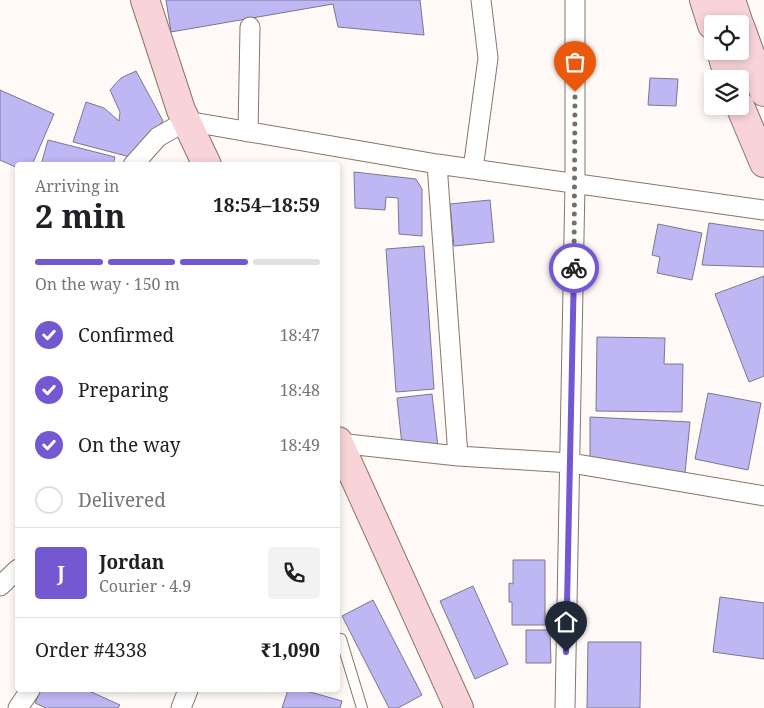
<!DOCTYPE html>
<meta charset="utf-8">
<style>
body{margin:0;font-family:"Noto Serif",serif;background:#f2f2f2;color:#202124;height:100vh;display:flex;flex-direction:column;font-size:19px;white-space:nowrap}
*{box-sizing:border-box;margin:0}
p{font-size:16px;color:#757577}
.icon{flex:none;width:28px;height:28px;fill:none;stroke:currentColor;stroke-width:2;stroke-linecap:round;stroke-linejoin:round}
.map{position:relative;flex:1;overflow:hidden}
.sheet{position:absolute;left:15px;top:162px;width:325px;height:530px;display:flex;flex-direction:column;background:#fff;border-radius:5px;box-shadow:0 2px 8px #0003}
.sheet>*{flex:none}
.tools{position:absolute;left:704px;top:15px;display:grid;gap:10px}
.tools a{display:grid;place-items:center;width:45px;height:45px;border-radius:5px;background:#fff;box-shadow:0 2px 8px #0003;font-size:25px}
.pin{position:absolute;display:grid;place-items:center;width:42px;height:42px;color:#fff;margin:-51px -21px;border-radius:50% 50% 50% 0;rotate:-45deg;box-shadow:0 0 5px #0007}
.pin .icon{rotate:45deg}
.courier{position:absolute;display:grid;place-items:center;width:50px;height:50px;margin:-25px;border:4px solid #7458d2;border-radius:50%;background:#fff;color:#222;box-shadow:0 1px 6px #0007}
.summary em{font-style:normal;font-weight:700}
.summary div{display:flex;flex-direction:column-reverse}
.summary{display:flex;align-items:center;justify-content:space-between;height:85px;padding:0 20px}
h1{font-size:32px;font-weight:700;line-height:38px}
.bar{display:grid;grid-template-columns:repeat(4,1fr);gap:8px 5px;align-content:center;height:60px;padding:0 20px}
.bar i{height:6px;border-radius:4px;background:#e0e0e0}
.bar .selected{background:#7458d2}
.bar p{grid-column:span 4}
.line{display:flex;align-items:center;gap:12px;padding:0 20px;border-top:1px solid #e0e0e0}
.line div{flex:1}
.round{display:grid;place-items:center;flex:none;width:52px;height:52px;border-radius:5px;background:#f2f2f2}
ol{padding:0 20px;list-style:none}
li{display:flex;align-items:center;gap:15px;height:55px}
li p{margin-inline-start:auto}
li .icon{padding:5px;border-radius:50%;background:#7458d2;color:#fff;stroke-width:4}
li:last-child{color:#757577}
li i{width:28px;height:28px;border:2px solid #e0e0e0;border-radius:50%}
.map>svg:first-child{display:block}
.building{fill:#bfb7f4;stroke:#7a788d}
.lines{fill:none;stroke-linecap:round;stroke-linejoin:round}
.lane-casing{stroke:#897568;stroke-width:12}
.street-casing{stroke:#897568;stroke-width:21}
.secondary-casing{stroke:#897568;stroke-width:30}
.lane{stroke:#fff;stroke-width:10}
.street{stroke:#fff;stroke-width:19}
.secondary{stroke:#f8d4d9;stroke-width:28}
.done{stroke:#756e6a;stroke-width:5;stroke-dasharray:0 9}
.route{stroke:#7458d2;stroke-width:6}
</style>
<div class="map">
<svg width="764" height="708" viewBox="0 0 764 708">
<rect width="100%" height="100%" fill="#fffaf7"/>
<path class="building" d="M 166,0 L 420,0 L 424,35 L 338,27 L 333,4 L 171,32 Z
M 136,71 L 163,121 L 134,158 L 73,142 L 86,102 L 104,108 L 119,121 L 120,112 L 110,90 L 121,78 Z
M 650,78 L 678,79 L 676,106 L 648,105 Z
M 0,90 L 54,114 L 32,165 L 18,165 L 18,168 L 0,160 Z
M 48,140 L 115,157 L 113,165 L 41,165 Z
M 354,172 L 416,179 L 422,189 L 422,236 L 399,234 L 398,198 L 386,197 L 385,210 L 355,208 Z
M 490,200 L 494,242 L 454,246 L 450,204 Z
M 709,223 L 764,231 L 764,267 L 702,265 Z
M 658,224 L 702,233 L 692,280 L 657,273 L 660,257 L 652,255 Z
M 424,246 L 434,389 L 396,392 L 386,249 Z
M 764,276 L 764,376 L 749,382 L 715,294 Z
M 597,337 L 665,338 L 664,364 L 683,364 L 682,412 L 596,411 Z
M 708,393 L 761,403 L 748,470 L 695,459 Z
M 432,394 L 438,447 L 402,445 L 397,398 Z
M 590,417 L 690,422 L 685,473 L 590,462 Z
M 513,560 L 545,560 L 545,625 L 512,625 L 512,602 L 509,602 L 509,583 L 513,584 Z
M 473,586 L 508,664 L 475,679 L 440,601 Z
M 720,597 L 764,603 L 764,659 L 713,652 Z
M 373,600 L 422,695 L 398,708 L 389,708 L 342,616 Z
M 526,630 L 550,630 L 551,663 L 526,663 Z
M 588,642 L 641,642 L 640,708 L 587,708 Z
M 41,690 L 87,690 L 120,705 L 118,708 L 46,708 L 35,703 Z
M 288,690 L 303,690 L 342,701 L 340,708 L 282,708 Z"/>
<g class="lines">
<g class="lane-casing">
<path id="lane" d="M 341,639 L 362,708"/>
</g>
<g class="street-casing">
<path id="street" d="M 248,132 L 250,27
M 437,164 L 458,456
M 133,165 L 158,137 L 186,121 L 437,164 L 764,210
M 473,169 L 488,58 L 481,0
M 338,443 L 458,456 L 571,463 L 764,496
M 0,586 L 18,569
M 18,708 L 30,690
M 181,708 L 188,690
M 565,708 L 575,184 L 575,0"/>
</g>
<g class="secondary-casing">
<path id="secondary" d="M 145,0 L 181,110 L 207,165
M 704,0 L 712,25
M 731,0 L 739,24
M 740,26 L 764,92
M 721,51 L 729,79
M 740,106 L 764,163
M 338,441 L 459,708"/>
</g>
<use href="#lane" class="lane"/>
<use href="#street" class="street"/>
<use href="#secondary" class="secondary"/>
</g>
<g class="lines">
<path class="done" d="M 574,268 L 575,92"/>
<path class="route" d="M 566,652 L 574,268"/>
</g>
</svg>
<div class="tools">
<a><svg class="icon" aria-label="locate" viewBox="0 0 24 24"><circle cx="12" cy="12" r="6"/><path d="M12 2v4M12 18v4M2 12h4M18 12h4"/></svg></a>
<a><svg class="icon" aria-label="layers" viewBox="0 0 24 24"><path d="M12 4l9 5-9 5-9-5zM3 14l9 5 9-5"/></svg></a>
</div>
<div class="pin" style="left:575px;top:92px;background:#ea580c"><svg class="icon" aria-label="bag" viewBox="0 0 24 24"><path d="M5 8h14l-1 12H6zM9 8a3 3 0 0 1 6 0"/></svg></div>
<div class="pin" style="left:566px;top:652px;background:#1f2937"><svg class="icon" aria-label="home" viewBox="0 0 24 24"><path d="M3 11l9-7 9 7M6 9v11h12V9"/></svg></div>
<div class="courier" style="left:574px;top:268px"><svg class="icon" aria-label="bike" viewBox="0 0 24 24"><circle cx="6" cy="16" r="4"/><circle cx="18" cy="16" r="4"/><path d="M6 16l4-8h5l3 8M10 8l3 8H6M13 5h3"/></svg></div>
<section class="sheet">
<div class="summary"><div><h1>2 min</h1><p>Arriving in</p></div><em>18:54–18:59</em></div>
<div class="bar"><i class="selected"></i><i class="selected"></i><i class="selected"></i><i></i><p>On the way · 150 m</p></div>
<ol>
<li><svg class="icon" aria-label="check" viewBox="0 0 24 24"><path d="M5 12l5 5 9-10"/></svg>Confirmed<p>18:47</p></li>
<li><svg class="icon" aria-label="check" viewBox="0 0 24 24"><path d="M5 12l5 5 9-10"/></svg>Preparing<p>18:48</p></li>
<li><svg class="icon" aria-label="check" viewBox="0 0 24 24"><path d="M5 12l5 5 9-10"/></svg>On the way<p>18:49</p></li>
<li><i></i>Delivered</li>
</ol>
<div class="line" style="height:90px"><b class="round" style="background:#7458d2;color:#fff">J</b><div><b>Jordan</b><p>Courier · 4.9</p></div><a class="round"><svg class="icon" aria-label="phone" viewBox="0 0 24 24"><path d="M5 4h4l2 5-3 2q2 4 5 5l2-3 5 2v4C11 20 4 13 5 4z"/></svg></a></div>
<div class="line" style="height:65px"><div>Order #4338</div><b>₹1,090</b></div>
</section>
</div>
